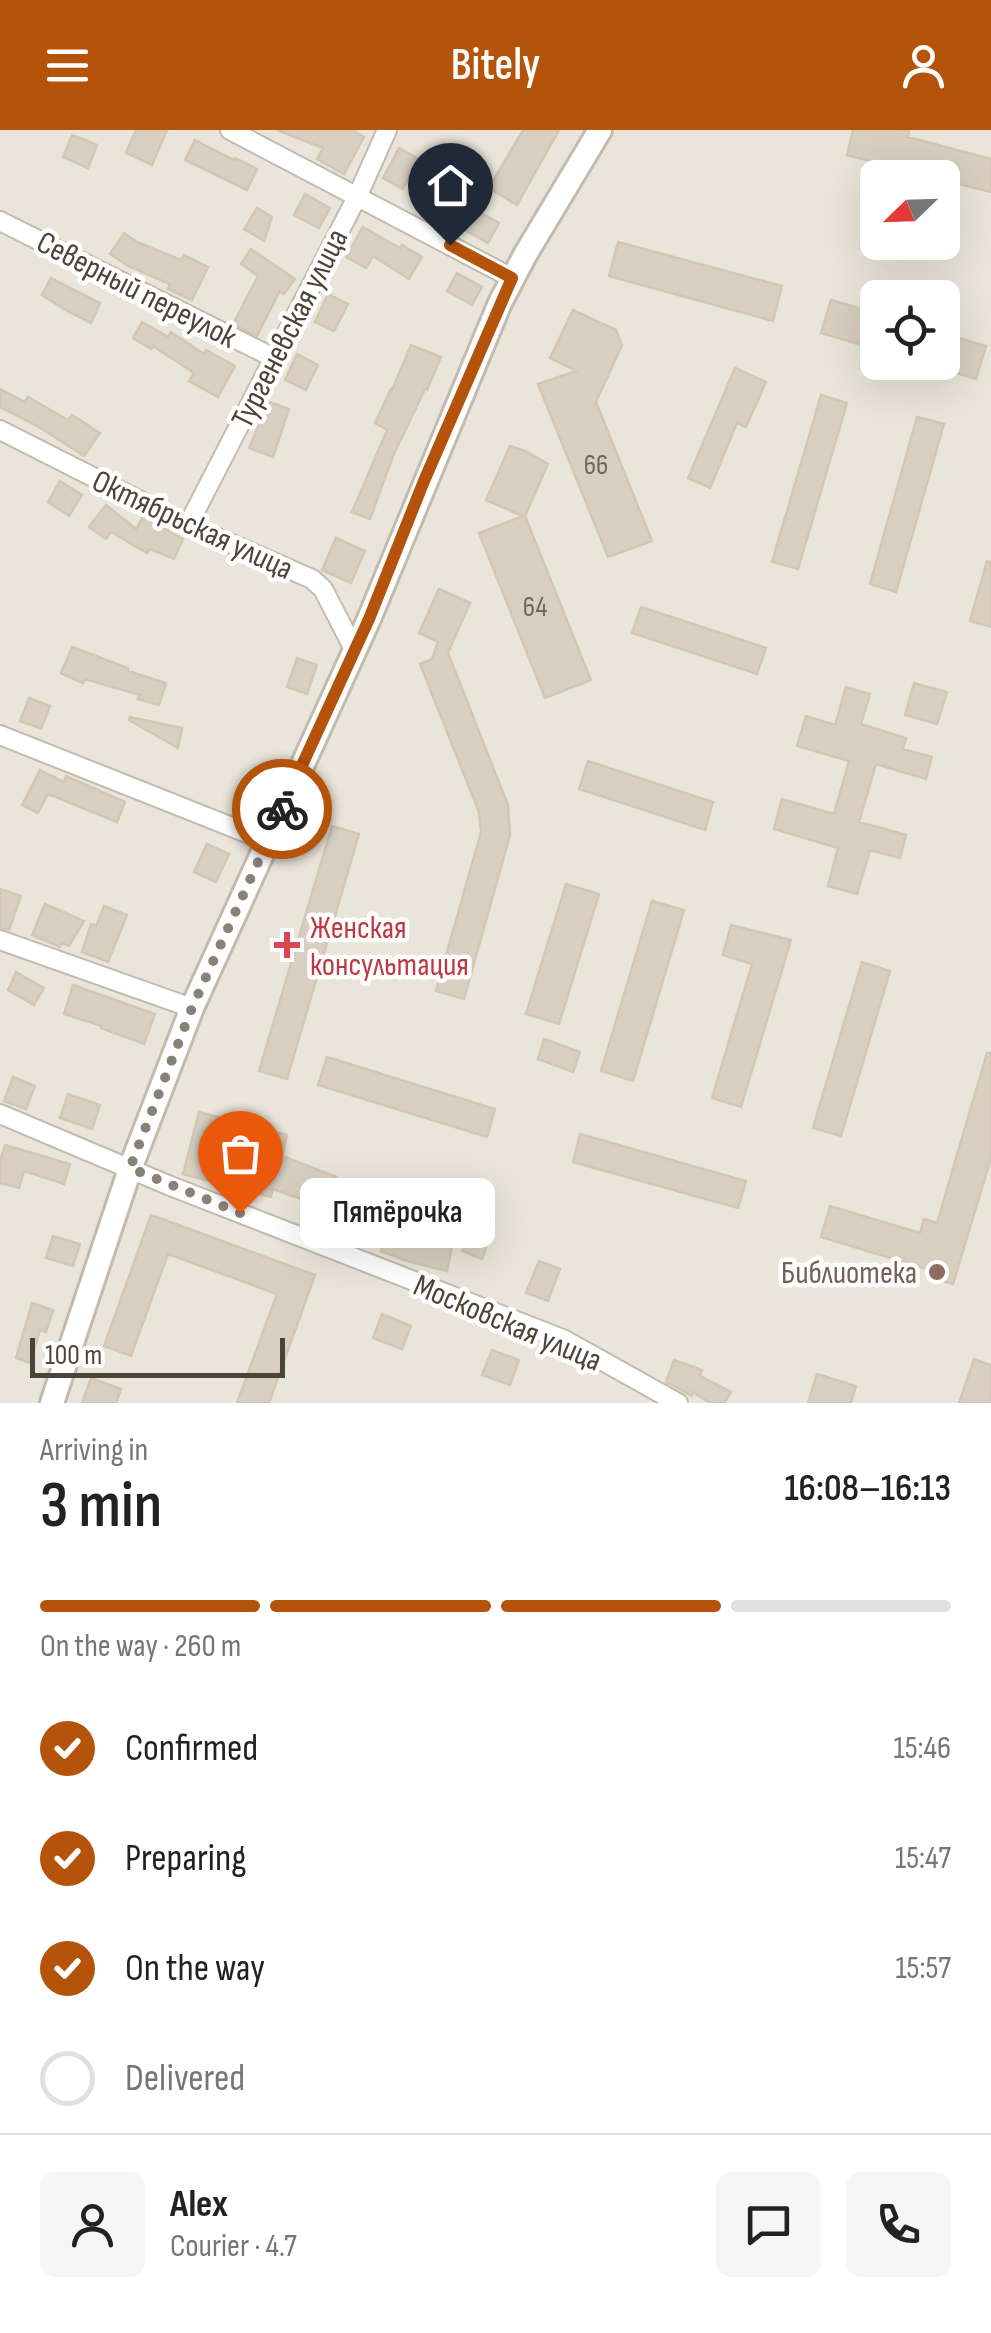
<!DOCTYPE html>
<meta charset="utf-8">
<style>
body{margin:0;font-family:"Sofia Sans Condensed",sans-serif;background:#f6f6f6;color:#222;height:100vh;display:flex;flex-direction:column;font-size:38px;white-space:nowrap}
*{box-sizing:border-box;margin:0}
p{font-size:32px;color:#767676}
.icon{flex:none;width:55px;height:55px;fill:none;stroke:currentColor;stroke-width:2;stroke-linecap:round;stroke-linejoin:round}
.map{position:relative;height:1273px;overflow:hidden}
.drawer{display:flex;flex-direction:column;background:#fff;flex:1}
.drawer>*{flex:none}
.needle{width:65px;rotate:247deg}
.fabs{position:absolute;left:860px;top:30px;display:grid;gap:20px}
.fabs a{display:grid;place-items:center;width:100px;height:100px;border-radius:15px;background:#fff;box-shadow:0 10px 40px #0002;font-size:50px}
.scale{position:absolute;left:30px;bottom:25px;width:255px;box-sizing:border-box;padding-left:10px;border:5px solid #4b4439;border-top:0;font-size:28px;line-height:35px;white-space:nowrap;color:#4b4439;-webkit-text-stroke:8px #fff;paint-order:stroke}
.pin{position:absolute;display:grid;place-items:center;width:85px;height:85px;color:#fff;margin:-102px -42px;border-radius:50% 50% 50% 0;rotate:-45deg;box-shadow:0 0 10px #0007}
.pin .icon{rotate:45deg}
.courier{position:absolute;display:grid;place-items:center;width:100px;height:100px;margin:-50px;border:8px solid #b45309;border-radius:50%;background:#fff;color:#222;box-shadow:0 2px 12px #0007}
.bubble{position:absolute;height:70px;border-radius:15px;background:#fff;box-shadow:0 10px 40px #0002;font-size:32px;font-weight:600;line-height:70px;text-align:center}
.summary em{font-style:normal;font-weight:600}
.summary div{display:flex;flex-direction:column-reverse}
.summary{display:flex;align-items:center;justify-content:space-between;height:170px;padding:0 40px}
h1{font-size:65px;font-weight:600;line-height:75px}
.bar{display:grid;grid-template-columns:repeat(4,1fr);gap:15px 10px;align-content:center;height:120px;padding:0 40px}
.bar i{height:12px;border-radius:8px;background:#e0e0e0}
.bar .on{background:#b45309}
.bar p{grid-column:span 4}
.line{display:flex;align-items:center;gap:25px;padding:0 40px;border-top:2px solid #e0e0e0}
.line div{flex:1}
.round{display:grid;place-items:center;flex:none;width:105px;height:105px;border-radius:15px;background:#f6f6f6}
ol{padding:0 40px;list-style:none}
li{display:flex;align-items:center;gap:30px;height:110px}
li p{margin-inline-start:auto}
li .icon{padding:10px;border-radius:50%;background:#b45309;color:#fff;stroke-width:4}
li:last-child{color:#767676}
li i{width:55px;height:55px;border:5px solid #e0e0e0;border-radius:50%}
header{display:flex;justify-content:space-between;align-items:center;height:130px;padding:0 40px;background:#b45309;color:#fff;font-size:45px;font-weight:600}
.map>svg:first-child{display:block}
.residential{fill:#eae5da;fill-rule:evenodd}
.building{fill:#d8cfc1;stroke:#d3c7b4;stroke-width:2.5}
.lines{fill:none;stroke-linecap:round;stroke-linejoin:round}
.minor-casing{stroke:#c2bbae;stroke-width:22}
.tertiary-casing{stroke:#c2bbae;stroke-width:28}
.minor{stroke:#fff;stroke-width:18}
.tertiary{stroke:#fff;stroke-width:22}
.done{stroke:#878178;stroke-width:10;stroke-dasharray:0 18}
.route{stroke:#b45309;stroke-width:12}
.health-dot{fill:#e0444e;stroke:#fff;stroke-width:4}
.education-dot{fill:#8d6e63;stroke:#fff;stroke-width:4}
.labels{text-anchor:middle;stroke-width:9;stroke-linejoin:round;paint-order:stroke}
.number-label{font-size:28px;fill:#6e675b}
.street-label{font-size:32px;fill:#4b4439;stroke:#fff}
.health-label{font-size:32px;fill:#be3a42;stroke:#fff;text-anchor:start}
.education-label{font-size:32px;fill:#785e54;stroke:#fff;text-anchor:end}
</style>
<header><svg class="icon" aria-label="menu" viewBox="0 0 24 24"><path d="M4 6h16M4 12h16M4 18h16"/></svg>Bitely<svg class="icon" aria-label="person" viewBox="0 0 24 24"><circle cx="12" cy="8" r="4"/><path d="M4 21q1-7 8-7t8 7"/></svg></header>
<div class="map">
<svg width="991" height="1273" viewBox="0 0 991 1273">
<rect width="100%" height="100%" fill="#f6f3ec"/>
<path class="residential" d="M 0,0 L 991,0 L 991,1273 L 0,1273 ZM 878,48 L 942,48 L 942,112 L 878,112 ZM 878,168 L 942,168 L 942,232 L 878,232 Z"/>
<path class="building" d="M 136,0 L 167,0 L 152,35 L 126,23 Z
M 277,0 L 352,0 L 364,7 L 344,44 L 317,29 L 323,18 Z
M 523,0 L 559,0 L 517,75 L 489,58 Z
M 853,0 L 909,0 L 908,7 L 991,29 L 991,62 L 942,50 L 942,48 L 934,48 L 847,25 Z
M 72,5 L 97,15 L 88,38 L 63,27 Z
M 195,10 L 234,30 L 235,28 L 257,39 L 247,60 L 185,30 Z
M 399,18 L 419,29 L 403,59 L 383,48 Z
M 433,61 L 474,83 L 476,80 L 499,93 L 488,113 L 449,91 L 447,93 L 422,80 Z
M 305,64 L 330,78 L 319,98 L 294,85 Z
M 257,78 L 272,87 L 264,111 L 244,99 Z
M 363,97 L 400,118 L 402,115 L 422,127 L 409,149 L 373,126 L 366,138 L 346,127 Z
M 124,103 L 137,112 L 181,130 L 184,125 L 208,137 L 192,170 L 168,159 L 170,154 L 128,136 L 110,124 Z
M 618,112 L 782,156 L 773,191 L 609,146 Z
M 251,119 L 295,149 L 284,164 L 280,161 L 257,206 L 233,194 L 258,146 L 241,134 Z
M 457,143 L 482,157 L 472,175 L 447,161 Z
M 51,148 L 100,173 L 91,193 L 69,182 L 42,165 Z
M 328,164 L 348,174 L 334,201 L 315,192 Z
M 831,170 L 878,184 L 878,220 L 821,203 Z
M 573,180 L 616,200 L 622,215 L 596,272 L 652,411 L 608,427 L 538,254 L 576,241 L 550,228 Z
M 142,192 L 168,207 L 171,202 L 204,224 L 206,220 L 235,236 L 218,267 L 189,251 L 194,243 L 153,216 L 151,219 L 133,208 Z
M 942,203 L 986,216 L 976,249 L 942,239 Z
M 411,215 L 441,227 L 427,260 L 425,259 L 393,326 L 370,389 L 352,382 L 387,300 L 375,293 L 391,259 L 392,260 Z
M 297,224 L 318,235 L 306,260 L 285,250 Z
M 735,238 L 766,252 L 746,297 L 737,293 L 710,358 L 688,348 Z
M 0,259 L 25,272 L 28,267 L 68,290 L 72,285 L 100,303 L 84,326 L 39,297 L 0,277 Z
M 821,265 L 847,273 L 798,439 L 772,432 Z
M 269,272 L 289,279 L 273,327 L 249,318 Z
M 917,287 L 944,294 L 896,462 L 870,454 Z
M 510,316 L 525,321 L 548,334 L 525,386 L 591,550 L 545,568 L 479,403 L 523,386 L 486,370 Z
M 60,351 L 82,365 L 69,386 L 48,372 Z
M 106,375 L 136,399 L 143,387 L 183,409 L 174,429 L 150,419 L 147,423 L 111,402 L 106,409 L 89,397 Z
M 336,408 L 365,421 L 351,453 L 322,440 Z
M 987,431 L 991,432 L 991,497 L 970,491 Z
M 439,459 L 470,473 L 448,523 L 508,675 L 510,705 L 464,869 L 436,861 L 481,702 L 479,682 L 420,534 L 432,529 L 438,512 L 419,503 Z
M 641,477 L 766,518 L 757,544 L 632,503 Z
M 72,517 L 128,538 L 128,541 L 166,553 L 159,575 L 138,569 L 140,565 L 85,549 L 83,553 L 61,543 Z
M 297,528 L 317,535 L 307,564 L 287,557 Z
M 914,553 L 947,562 L 937,594 L 905,585 Z
M 846,557 L 870,564 L 861,594 L 906,608 L 903,619 L 932,627 L 926,649 L 876,634 L 859,692 L 906,705 L 900,728 L 870,720 L 857,764 L 828,756 L 838,718 L 774,699 L 782,669 L 834,684 L 849,631 L 797,616 L 806,586 L 835,595 Z
M 29,568 L 50,576 L 41,599 L 20,591 Z
M 130,587 L 182,598 L 178,618 L 129,590 Z
M 588,631 L 713,672 L 705,700 L 579,659 Z
M 40,640 L 64,652 L 66,646 L 125,672 L 117,692 L 48,664 L 38,683 L 22,675 Z
M 332,696 L 359,704 L 287,949 L 259,941 Z
M 207,714 L 229,724 L 216,752 L 194,742 Z
M 566,754 L 599,764 L 559,894 L 526,884 Z
M 0,759 L 21,766 L 9,800 L 0,798 Z
M 652,771 L 684,780 L 633,951 L 601,941 Z
M 45,774 L 84,791 L 69,816 L 62,813 L 60,817 L 32,805 Z
M 104,776 L 127,785 L 108,832 L 82,822 L 91,794 L 96,796 Z
M 731,795 L 791,810 L 741,977 L 712,968 L 752,834 L 723,825 Z
M 862,832 L 890,841 L 841,1006 L 813,998 Z
M 16,842 L 44,858 L 34,875 L 8,860 Z
M 73,855 L 155,884 L 144,914 L 101,898 L 102,896 L 64,884 Z
M 544,909 L 580,922 L 573,942 L 538,929 Z
M 987,923 L 991,923 L 991,1028 L 953,1154 L 928,1147 L 930,1140 L 821,1107 L 830,1076 L 920,1103 L 924,1089 L 937,1093 Z
M 327,927 L 495,979 L 487,1007 L 318,955 Z
M 13,947 L 35,956 L 26,979 L 4,971 Z
M 68,964 L 100,975 L 92,999 L 60,988 Z
M 199,982 L 287,1005 L 282,1026 L 337,1047 L 325,1078 L 273,1059 L 271,1067 L 183,1044 Z
M 580,1004 L 746,1051 L 738,1078 L 573,1032 Z
M 5,1015 L 70,1034 L 64,1054 L 24,1041 L 19,1058 L 0,1053 L 0,1031 Z
M 151,1085 L 315,1145 L 269,1273 L 237,1273 L 277,1164 L 168,1124 L 131,1226 L 104,1216 Z
M 472,1095 L 492,1102 L 482,1129 L 462,1121 Z
M 390,1099 L 424,1112 L 425,1109 L 452,1116 L 447,1141 L 407,1131 L 381,1121 Z
M 53,1106 L 80,1114 L 73,1136 L 46,1128 Z
M 539,1131 L 560,1139 L 548,1171 L 526,1163 Z
M 32,1173 L 53,1180 L 46,1202 L 40,1200 L 30,1233 L 16,1228 Z
M 382,1184 L 411,1196 L 402,1219 L 373,1208 Z
M 492,1220 L 519,1230 L 510,1255 L 482,1245 Z
M 974,1229 L 991,1235 L 991,1266 L 989,1273 L 959,1273 Z
M 674,1230 L 702,1240 L 700,1246 L 731,1262 L 724,1273 L 710,1273 L 693,1262 L 692,1266 L 666,1252 Z
M 817,1244 L 856,1256 L 851,1273 L 808,1273 Z
M 91,1248 L 121,1259 L 116,1273 L 82,1273 Z"/>
<g class="lines">
<g class="minor-casing">
<path id="minor" d="M 230,0 L 512,148
M 0,91 L 274,228
M 0,300 L 188,395 L 312,449 L 323,459 L 355,521
M 188,395 L 358,65 L 387,0
M 0,605 L 267,711
M 0,810 L 192,878
M 0,984 L 168,1055 L 565,1210 L 678,1273"/>
</g>
<g class="tertiary-casing">
<path id="tertiary" d="M 52,1273 L 130,1039 L 192,878 L 369,489 L 500,173 L 525,125 L 600,0"/>
</g>
<use href="#minor" class="minor"/>
<use href="#tertiary" class="tertiary"/>
</g>
<g class="lines">
<path class="done" d="M 240,1083 L 130,1038 L 192,878 L 282,679"/>
<path class="route" d="M 282,679 L 369,489 L 424,351 L 512,148 L 450,115"/>
</g>
<path class="health-dot" d="M282 800h10v10h10v10h-10v10h-10v-10h-10v-10h10z"/>
<circle class="education-dot" cx="937" cy="1142" r="10"/>
<g class="labels">
<g class="number-label">
<text x="596" y="344">66</text>
<text x="535" y="486">64</text>
</g>
<g class="street-label">
<text transform="translate(137 159) rotate(27)" y="11">Северный переулок</text>
<text transform="translate(289 198) rotate(-63)" y="11">Тургеневская улица</text>
<text transform="translate(193 394) rotate(25)" y="11">Октябрьская улица</text>
<text transform="translate(508 1192) rotate(23)" y="11">Московская улица</text>
</g>
<g class="health-label">
<text x="310" y="808">Женская<tspan x="310" dy="37">консультация</tspan></text>
</g>
<g class="education-label">
<text x="917" y="1153">Библиотека</text>
</g>
</g>
</svg>
<div class="fabs">
<a><svg class="needle" viewBox="-14 -14 28 28"><path d="M0-13l5 13h-10z" fill="#e53935"/><path d="M0 13l5-13h-10z" fill="#767676"/></svg></a>
<a><svg class="icon" aria-label="locate" viewBox="0 0 24 24"><circle cx="12" cy="12" r="6"/><path d="M12 2v4M12 18v4M2 12h4M18 12h4"/></svg></a>
</div>
<div class="scale">100 m</div>
<div class="pin" style="left:240px;top:1083px;background:#ea580c"><svg class="icon" aria-label="bag" viewBox="0 0 24 24"><path d="M5 8h14l-1 12H6zM9 8a3 3 0 0 1 6 0"/></svg></div>
<div class="pin" style="left:450px;top:115px;background:#1f2937"><svg class="icon" aria-label="home" viewBox="0 0 24 24"><path d="M3 11l9-7 9 7M6 9v11h12V9"/></svg></div>
<div class="courier" style="left:282px;top:679px"><svg class="icon" aria-label="bike" viewBox="0 0 24 24"><circle cx="6" cy="16" r="4"/><circle cx="18" cy="16" r="4"/><path d="M6 16l4-8h5l3 8M10 8l3 8H6M13 5h3"/></svg></div>
<div class="bubble" style="left:300px;top:1048px;width:195px">Пятёрочка</div>
</div>
<section class="drawer">
<div class="summary"><div><h1>3 min</h1><p>Arriving in</p></div><em>16:08–16:13</em></div>
<div class="bar"><i class="on"></i><i class="on"></i><i class="on"></i><i></i><p>On the way · 260 m</p></div>
<ol>
<li><svg class="icon" aria-label="check" viewBox="0 0 24 24"><path d="M5 12l5 5 9-10"/></svg>Confirmed<p>15:46</p></li>
<li><svg class="icon" aria-label="check" viewBox="0 0 24 24"><path d="M5 12l5 5 9-10"/></svg>Preparing<p>15:47</p></li>
<li><svg class="icon" aria-label="check" viewBox="0 0 24 24"><path d="M5 12l5 5 9-10"/></svg>On the way<p>15:57</p></li>
<li><i></i>Delivered</li>
</ol>
<div class="line" style="height:180px"><a class="round"><svg class="icon" aria-label="person" viewBox="0 0 24 24"><circle cx="12" cy="8" r="4"/><path d="M4 21q1-7 8-7t8 7"/></svg></a><div><b>Alex</b><p>Courier · 4.7</p></div><a class="round"><svg class="icon" aria-label="chat" viewBox="0 0 24 24"><path d="M4 5h16v11H9l-5 4z"/></svg></a><a class="round"><svg class="icon" aria-label="phone" viewBox="0 0 24 24"><path d="M5 4h4l2 5-3 2q2 4 5 5l2-3 5 2v4C11 20 4 13 5 4z"/></svg></a></div>
</section>
